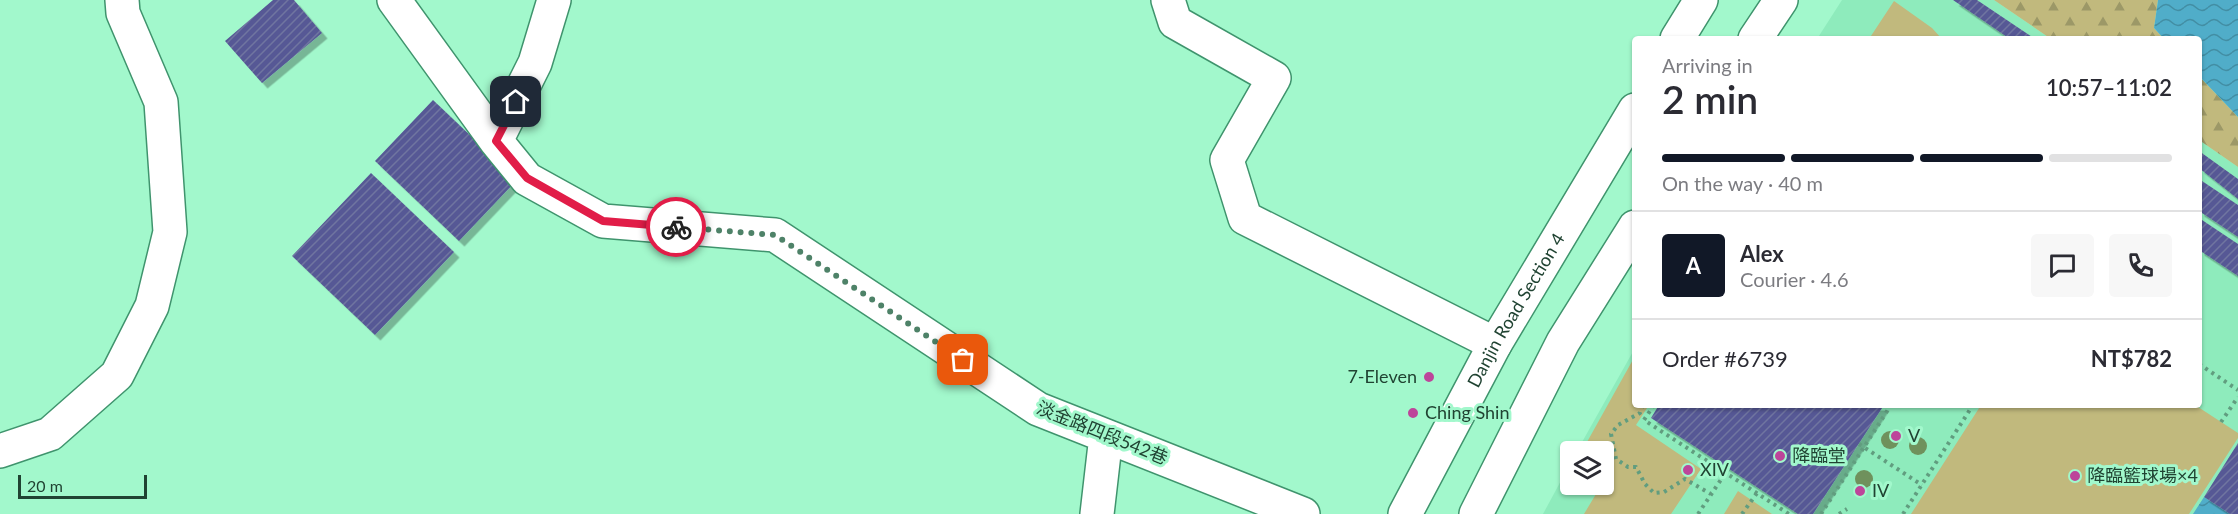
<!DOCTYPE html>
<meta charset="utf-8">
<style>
body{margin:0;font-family:Lato,"Noto Sans TC",sans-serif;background:#f7f7f7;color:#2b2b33;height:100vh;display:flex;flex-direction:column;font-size:22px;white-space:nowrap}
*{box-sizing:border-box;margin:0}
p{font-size:20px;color:#7c7c81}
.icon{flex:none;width:33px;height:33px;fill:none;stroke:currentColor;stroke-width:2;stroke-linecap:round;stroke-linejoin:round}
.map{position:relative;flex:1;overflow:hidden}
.side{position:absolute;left:1632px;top:36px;width:570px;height:372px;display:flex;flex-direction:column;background:#fff;border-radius:6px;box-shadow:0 2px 4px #0004}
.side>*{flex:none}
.tools{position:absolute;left:1560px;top:441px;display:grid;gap:12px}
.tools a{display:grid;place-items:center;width:54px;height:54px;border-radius:6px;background:#fff;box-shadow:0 2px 4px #0004;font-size:30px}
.scale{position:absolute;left:18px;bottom:15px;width:129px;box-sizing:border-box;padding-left:6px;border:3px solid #204332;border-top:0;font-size:16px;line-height:21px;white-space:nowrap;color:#204332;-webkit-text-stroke:4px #a2f8cc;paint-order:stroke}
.pin{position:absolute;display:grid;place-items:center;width:51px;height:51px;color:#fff;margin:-26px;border-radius:12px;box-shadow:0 3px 9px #0006}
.courier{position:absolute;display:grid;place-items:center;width:60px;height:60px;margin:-30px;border:4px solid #e11d48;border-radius:50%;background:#fff;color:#222;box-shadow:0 2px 8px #0007}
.head em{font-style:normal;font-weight:600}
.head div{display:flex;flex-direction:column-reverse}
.head{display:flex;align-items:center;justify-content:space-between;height:102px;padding:0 30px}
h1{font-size:39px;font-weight:600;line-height:45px}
.bar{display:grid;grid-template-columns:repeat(4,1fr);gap:9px 6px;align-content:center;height:72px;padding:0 30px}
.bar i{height:8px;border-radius:4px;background:#e1e1e2}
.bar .active{background:#111827}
.bar p{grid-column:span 4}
.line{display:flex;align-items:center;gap:15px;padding:0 30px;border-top:2px solid #e1e1e2}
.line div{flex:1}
.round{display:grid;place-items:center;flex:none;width:63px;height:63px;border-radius:6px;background:#f7f7f7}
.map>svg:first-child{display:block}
.built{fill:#8eebbc}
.grass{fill:#c1b97d}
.forest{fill:url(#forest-firs)}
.water{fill:url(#water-waves)}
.building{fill:url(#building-hatch);filter:url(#shadow)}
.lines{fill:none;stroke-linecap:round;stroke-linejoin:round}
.minor-casing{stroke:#3f946d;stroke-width:36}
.major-casing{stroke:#3f946d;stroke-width:36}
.path{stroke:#619d7f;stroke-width:4;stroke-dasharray:3 4.5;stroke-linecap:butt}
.minor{stroke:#fff;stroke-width:33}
.major{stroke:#fff;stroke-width:33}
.tree{fill:#6f915c}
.done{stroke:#4e8268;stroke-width:6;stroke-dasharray:0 10.8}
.route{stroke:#e11d48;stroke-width:8}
.poi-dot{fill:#bd459a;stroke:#a2f8cc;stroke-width:2}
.labels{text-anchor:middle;stroke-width:6;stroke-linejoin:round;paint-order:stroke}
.street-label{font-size:18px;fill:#204332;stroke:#a2f8cc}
.poi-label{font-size:18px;fill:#204332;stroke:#a2f8cc;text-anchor:start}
</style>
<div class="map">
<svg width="2238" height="514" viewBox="0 0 2238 514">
<defs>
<pattern id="forest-firs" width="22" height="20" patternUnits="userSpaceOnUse" patternTransform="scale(1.5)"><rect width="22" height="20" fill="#c1b97d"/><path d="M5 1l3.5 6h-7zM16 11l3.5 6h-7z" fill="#9c9867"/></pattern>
<pattern id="water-waves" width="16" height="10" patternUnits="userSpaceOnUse" patternTransform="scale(1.5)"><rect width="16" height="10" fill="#50adc9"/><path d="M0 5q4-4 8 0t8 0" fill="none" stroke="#428ea4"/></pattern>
<pattern id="building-hatch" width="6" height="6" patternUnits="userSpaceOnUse" patternTransform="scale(1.5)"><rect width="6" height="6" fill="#565895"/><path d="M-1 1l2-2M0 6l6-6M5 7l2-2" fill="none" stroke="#7074a0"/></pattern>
<filter id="shadow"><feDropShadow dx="5.5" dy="5.5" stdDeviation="0" flood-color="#0004"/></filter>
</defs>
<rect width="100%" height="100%" fill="#a2f8cc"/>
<path class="built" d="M 1842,0 L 1994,0 L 2051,39 L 1817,39 Z
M 2199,140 L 2238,167 L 2238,514 L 1543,514 L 1570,464 L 1570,484 L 1604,484 L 1604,452 L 1577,451 L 1635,348 L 1635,405 L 2199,405 Z"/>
<path class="grass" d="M 1894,1 L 1932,28 L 1942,39 L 1869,39 Z
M 1635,356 L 1635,405 L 1649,405 L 1636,425 L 1701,469 L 1671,514 L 1584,514 L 1596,494 L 1580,485 L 1604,484 L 1604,452 L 1582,451 Z
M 1981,405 L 2195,405 L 2238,433 L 2238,438 L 2189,514 L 1911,514 Z
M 1738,491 L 1772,514 L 1724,514 Z"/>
<path class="forest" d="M 1994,0 L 2158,0 L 2154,28 L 2164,39 L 2051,39 Z
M 2199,76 L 2238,117 L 2238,167 L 2199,140 Z"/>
<path class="water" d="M 2158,0 L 2238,0 L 2238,117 L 2199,76 L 2199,39 L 2164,39 L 2154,28 Z
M 2204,497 L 2230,514 L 2193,514 Z"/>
<path class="building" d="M 273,0 L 294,0 L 322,33 L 262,83 L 225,41 Z
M 1953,0 L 1977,0 L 2035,39 L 2010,39 Z
M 433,100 L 517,180 L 459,241 L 375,161 Z
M 2199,151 L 2238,179 L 2238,199 L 2199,168 Z
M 371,173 L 454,252 L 375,335 L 292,256 Z
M 2199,179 L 2238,205 L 2238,237 L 2199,211 Z
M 2199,218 L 2238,244 L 2238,276 L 2199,250 Z
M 1659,405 L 1884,405 L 1813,514 L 1798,514 L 1651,418 Z
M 2238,443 L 2238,514 L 2230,514 L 2204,497 Z"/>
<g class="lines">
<g class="minor-casing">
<path id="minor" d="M 394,0 L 496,141 L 527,179 L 603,221 L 775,235 L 1038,409 L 1303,514
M 1168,0 L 1175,22 L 1274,78 L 1227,160 L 1245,218 L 1495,344
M 496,141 L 535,63 L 554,0
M 0,451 L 50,434 L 117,375 L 152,306 L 170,232 L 161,102 L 123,13 L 122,0
M 1097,514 L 1106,436"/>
</g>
<g class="major-casing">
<g id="major">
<path d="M 1677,39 L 1701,0"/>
<path d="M 1755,39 L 1781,0"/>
<path id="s1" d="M 1405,514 L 1495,344 L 1635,110"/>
<path d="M 1476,514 L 1563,342 L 1635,227"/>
</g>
</g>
<path class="path" d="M 2199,364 L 2238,390
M 1643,405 L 1640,413 L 1618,425 L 1611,434 L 1616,459 L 1628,467 L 1636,467 L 1645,484 L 1654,493 L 1664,492 L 1685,479 L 1711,494
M 1654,405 L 1644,420 L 1789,514
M 2221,422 L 2238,397
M 1859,444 L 1922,485
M 1698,514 L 1728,469
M 1742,514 L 1757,493
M 1821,514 L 1891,405
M 1839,514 L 1847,509
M 1903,514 L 1973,405"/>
<use href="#minor" class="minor"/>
<use href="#major" class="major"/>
</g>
<g class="tree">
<circle cx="1890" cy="440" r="9"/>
<circle cx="1918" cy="446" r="9"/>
<circle cx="1864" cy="479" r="9"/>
</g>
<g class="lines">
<path class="done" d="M 676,227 L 775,235 L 963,360"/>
<path class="route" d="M 516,102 L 496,141 L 527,178 L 603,221 L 676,227"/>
</g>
<g class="poi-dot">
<circle cx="1429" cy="377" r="6"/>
<circle cx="1413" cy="413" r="6"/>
<circle cx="1896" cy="436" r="6"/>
<circle cx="1780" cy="456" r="6"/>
<circle cx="1688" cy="470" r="6"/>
<circle cx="2075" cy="476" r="6"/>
<circle cx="1860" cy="491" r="6"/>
</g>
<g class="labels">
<g class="street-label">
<text dy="6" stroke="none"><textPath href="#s1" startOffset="232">Danjin Road Section 4</textPath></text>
<text transform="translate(1102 433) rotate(22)" y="6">淡金路四段542巷</text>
</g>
<g class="poi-label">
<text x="1417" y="383" text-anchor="end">7-Eleven</text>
<text x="1425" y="419">Ching Shin</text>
<text x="1908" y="442">V</text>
<text x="1792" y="462">降臨堂</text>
<text x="1700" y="476">XIV</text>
<text x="2087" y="482">降臨籃球場×4</text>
<text x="1872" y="497">IV</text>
</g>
</g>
</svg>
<div class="tools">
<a><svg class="icon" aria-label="layers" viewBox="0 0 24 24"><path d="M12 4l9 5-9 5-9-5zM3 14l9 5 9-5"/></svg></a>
</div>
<div class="scale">20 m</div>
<div class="pin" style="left:963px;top:360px;background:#ea580c"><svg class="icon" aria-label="bag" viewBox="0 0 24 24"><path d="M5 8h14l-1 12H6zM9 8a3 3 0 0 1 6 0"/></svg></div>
<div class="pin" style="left:516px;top:102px;background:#1f2937"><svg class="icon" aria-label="home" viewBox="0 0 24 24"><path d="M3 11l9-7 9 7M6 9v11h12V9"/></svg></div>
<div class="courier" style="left:676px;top:227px"><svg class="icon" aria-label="bike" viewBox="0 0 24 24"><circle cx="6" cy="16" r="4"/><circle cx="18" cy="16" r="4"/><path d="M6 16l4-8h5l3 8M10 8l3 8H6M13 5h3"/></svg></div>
<section class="side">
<div class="head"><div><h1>2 min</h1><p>Arriving in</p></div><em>10:57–11:02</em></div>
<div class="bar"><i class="active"></i><i class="active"></i><i class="active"></i><i></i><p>On the way · 40 m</p></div>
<div class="line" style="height:108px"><b class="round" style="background:#111827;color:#fff">A</b><div><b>Alex</b><p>Courier · 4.6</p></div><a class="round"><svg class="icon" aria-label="chat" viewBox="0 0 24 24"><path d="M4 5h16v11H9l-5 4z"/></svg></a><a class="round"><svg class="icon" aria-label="phone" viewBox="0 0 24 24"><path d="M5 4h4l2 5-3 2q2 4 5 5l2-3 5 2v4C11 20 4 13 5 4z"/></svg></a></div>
<div class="line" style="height:78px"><div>Order #6739</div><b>NT$782</b></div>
</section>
</div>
